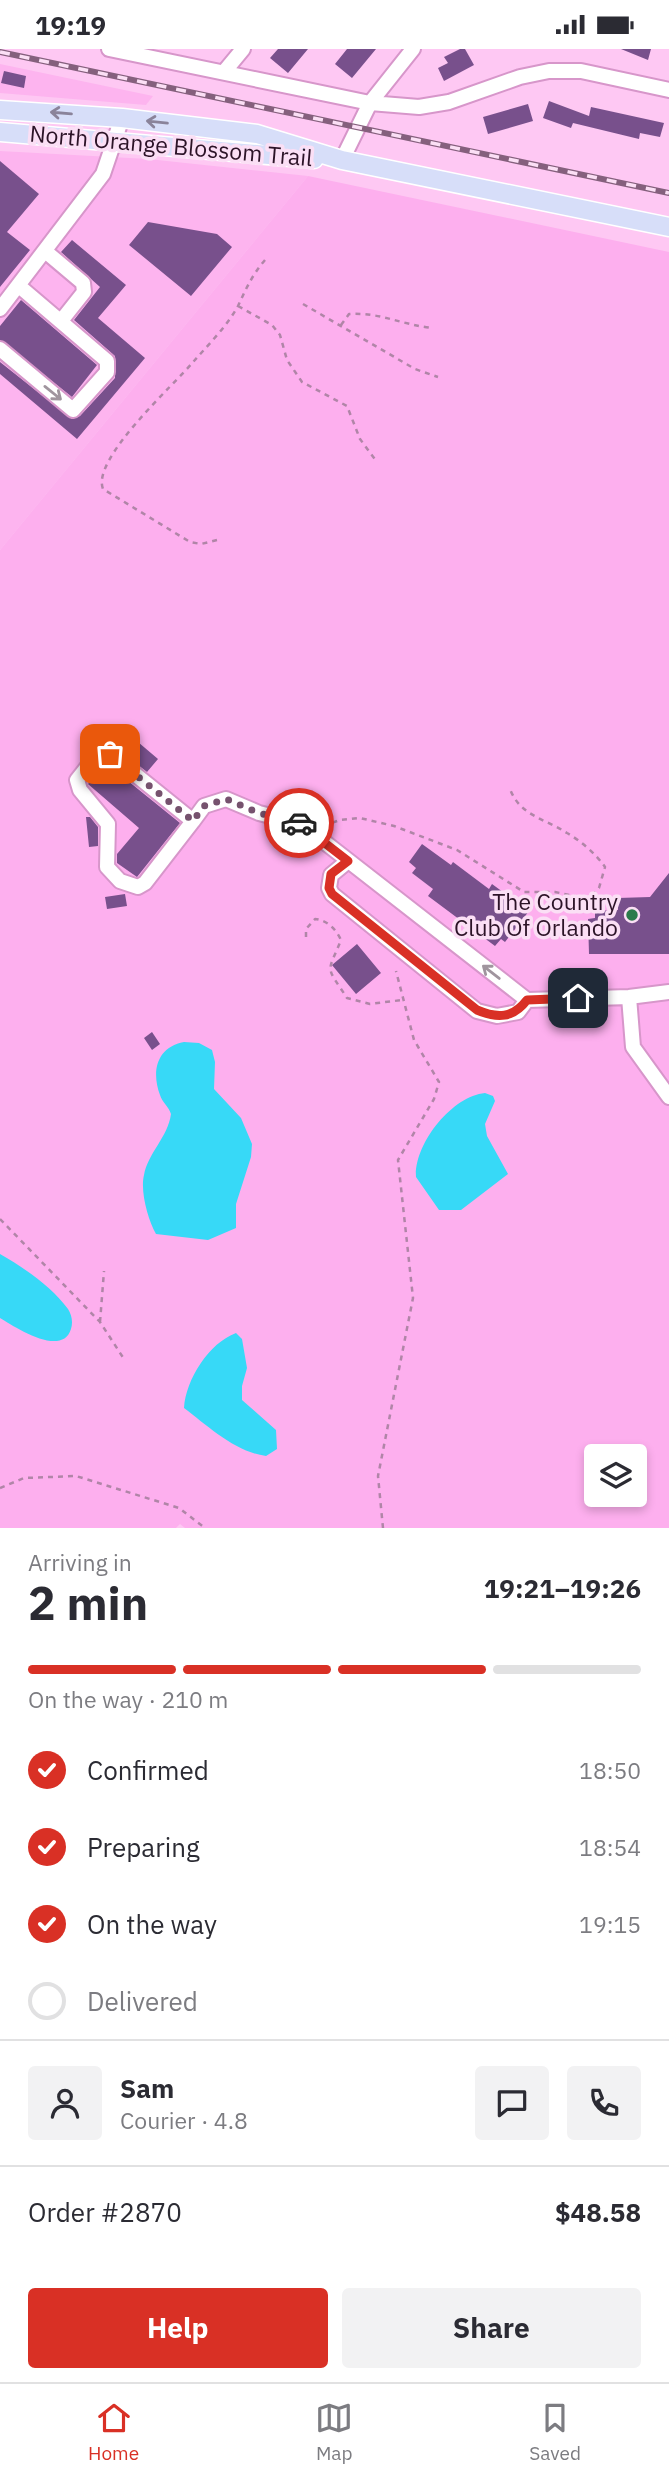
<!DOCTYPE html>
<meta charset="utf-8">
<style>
body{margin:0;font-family:"IBM Plex Sans",sans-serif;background:#f2f2f3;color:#2b2b33;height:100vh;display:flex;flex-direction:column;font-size:26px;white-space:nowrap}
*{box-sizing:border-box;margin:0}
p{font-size:23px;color:#7c7c81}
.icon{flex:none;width:38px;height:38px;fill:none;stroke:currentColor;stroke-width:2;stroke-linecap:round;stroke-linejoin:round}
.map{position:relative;height:1479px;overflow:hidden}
.side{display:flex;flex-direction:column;background:#fff;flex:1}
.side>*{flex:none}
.fabs{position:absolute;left:584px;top:1395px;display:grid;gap:14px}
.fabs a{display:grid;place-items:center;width:63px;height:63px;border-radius:7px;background:#fff;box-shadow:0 4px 10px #0003;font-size:35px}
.pin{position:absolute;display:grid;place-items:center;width:60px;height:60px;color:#fff;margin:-30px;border-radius:14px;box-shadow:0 4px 10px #0006}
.courier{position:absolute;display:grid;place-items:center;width:70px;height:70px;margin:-35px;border:5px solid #d93025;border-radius:50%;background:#fff;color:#222;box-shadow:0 2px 9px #0007}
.head em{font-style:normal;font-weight:700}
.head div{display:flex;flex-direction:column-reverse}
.head{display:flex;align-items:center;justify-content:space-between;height:119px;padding:0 28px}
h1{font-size:46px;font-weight:700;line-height:52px}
.bar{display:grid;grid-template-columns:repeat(4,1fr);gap:10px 7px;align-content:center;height:84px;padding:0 28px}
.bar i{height:9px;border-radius:5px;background:#e1e1e2}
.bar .on{background:#d93025}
.bar p{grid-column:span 4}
.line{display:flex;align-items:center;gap:18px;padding:0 28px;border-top:2px solid #e1e1e2}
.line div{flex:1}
.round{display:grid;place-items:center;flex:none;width:74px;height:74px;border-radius:7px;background:#f2f2f3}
ol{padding:0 28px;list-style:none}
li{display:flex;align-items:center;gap:21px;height:77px}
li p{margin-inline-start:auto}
li .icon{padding:7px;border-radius:50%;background:#d93025;color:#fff;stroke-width:4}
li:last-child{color:#7c7c81}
li i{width:38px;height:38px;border:4px solid #e1e1e2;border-radius:50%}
.action{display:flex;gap:14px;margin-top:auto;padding:14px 28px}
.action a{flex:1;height:80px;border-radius:7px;background:#d93025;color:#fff;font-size:28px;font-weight:700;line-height:80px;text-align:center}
.action a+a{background:#f2f2f3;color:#2b2b33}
.status{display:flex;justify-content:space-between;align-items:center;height:49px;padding:0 35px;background:#fff;direction:ltr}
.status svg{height:19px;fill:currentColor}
.tabs{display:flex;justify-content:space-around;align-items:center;height:98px;border-top:2px solid #e1e1e2;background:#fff;font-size:19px;color:#7c7c81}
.tabs a{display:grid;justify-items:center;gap:4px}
.tabs .on{color:#d93025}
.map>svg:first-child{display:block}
.built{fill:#fdb4ef}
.green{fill:#fdafee;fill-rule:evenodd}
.water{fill:#37d9f7}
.building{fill:#78508c}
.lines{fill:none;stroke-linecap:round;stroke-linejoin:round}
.minor-casing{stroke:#d796ca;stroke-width:18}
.major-casing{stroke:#fff;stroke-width:21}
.path{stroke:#b085a7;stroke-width:2.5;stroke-dasharray:5 5;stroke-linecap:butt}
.minor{stroke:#fff;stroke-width:14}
.major{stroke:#d7def9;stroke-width:18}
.rail-casing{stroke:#85607d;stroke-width:6}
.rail{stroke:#fbdff5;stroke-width:3.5;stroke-dasharray:10;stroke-linecap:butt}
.oneway{stroke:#8a839a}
.oneway2{stroke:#a0959e}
.done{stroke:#76526e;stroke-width:7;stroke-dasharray:0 12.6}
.route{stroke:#d93025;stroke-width:9}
.poi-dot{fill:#2b7b4b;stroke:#fbdff5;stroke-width:2.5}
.labels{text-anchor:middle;stroke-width:7;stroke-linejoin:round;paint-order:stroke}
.street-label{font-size:23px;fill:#2c1327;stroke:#fbdff5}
.poi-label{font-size:23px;fill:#2c1327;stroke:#fbdff5;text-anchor:end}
</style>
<div class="status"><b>19:19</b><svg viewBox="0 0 49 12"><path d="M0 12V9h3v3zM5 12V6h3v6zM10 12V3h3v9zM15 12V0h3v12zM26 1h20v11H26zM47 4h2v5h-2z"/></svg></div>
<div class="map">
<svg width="669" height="1479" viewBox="0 0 669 1479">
<rect width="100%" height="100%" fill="#fec8f3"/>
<path class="built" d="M 0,15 L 153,47 L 146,56 L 0,44 Z
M 0,102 L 148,110 L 308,127 L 0,501 Z"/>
<path class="green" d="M 308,127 L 669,203 L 669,1479 L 185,1479 L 180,1475 L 176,1479 L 0,1479 L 0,501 ZM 597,1407 L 635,1407 L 635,1446 L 597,1446 Z"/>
<path class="water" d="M 184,993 L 199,994 L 212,1001 L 215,1013 L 214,1040 L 241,1069 L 252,1095 L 251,1108 L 236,1155 L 236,1179 L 208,1191 L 156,1185 C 148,1171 140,1142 144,1126 C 148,1104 168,1088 171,1065 C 169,1058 162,1053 160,1046 C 151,1022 157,998 184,993 Z
M 485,1044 L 493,1047 L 495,1052 L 485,1075 L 487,1087 L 508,1125 L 461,1161 L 439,1161 L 416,1128 C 414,1095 452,1047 485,1044 Z
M 0,1205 C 23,1218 52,1238 68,1260 C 72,1266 73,1274 71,1280 C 62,1309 15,1278 0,1269 Z
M 236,1284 L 242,1290 L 247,1319 L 242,1337 L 242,1351 L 276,1381 L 277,1400 L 266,1407 C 235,1403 208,1377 184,1359 C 186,1330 209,1294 236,1284 Z"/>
<path class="building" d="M 278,0 L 308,0 L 288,24 L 270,9 Z
M 347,0 L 376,0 L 352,29 L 335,15 Z
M 460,0 L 465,0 L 474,16 L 444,32 L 438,19 L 448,14 L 444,8 Z
M 621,0 L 651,0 L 648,11 Z
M 4,22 L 26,27 L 24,39 L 1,34 Z
M 549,52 L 589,67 L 591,58 L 664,74 L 660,88 L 640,84 L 639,90 L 573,74 L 571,79 L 543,69 Z
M 528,55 L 533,72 L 488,85 L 483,68 Z
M 0,112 L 39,145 L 7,183 L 30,201 L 0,238 Z
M 148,173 L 217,185 L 232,198 L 191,247 L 129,196 Z
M 72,191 L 126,236 L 98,269 L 145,309 L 77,390 L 0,325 L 0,313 L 72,370 L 80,367 L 115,329 L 115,307 L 74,271 L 100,238 L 61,203 Z
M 21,251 L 97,316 L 72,348 L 0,291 L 0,277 Z
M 125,682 L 158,710 L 147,723 L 113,696 Z
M 107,715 L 180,774 L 137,828 L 117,814 L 117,805 L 139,779 L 88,735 Z
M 86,768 L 90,768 L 98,778 L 98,797 L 89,798 Z
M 422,795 L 451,816 L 453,813 L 489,840 L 492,835 L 529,862 L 505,893 L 501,890 L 495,897 L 428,847 L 433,840 L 412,824 L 416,819 L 409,813 Z
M 669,824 L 669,905 L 589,905 L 588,870 L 595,869 L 595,862 L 618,861 L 618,849 L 650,848 Z
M 125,845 L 127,857 L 107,860 L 105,848 Z
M 357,895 L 381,924 L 356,945 L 332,916 Z
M 152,983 L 160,995 L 152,1001 L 144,989 Z"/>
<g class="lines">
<g class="minor-casing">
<path id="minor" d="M 109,0 L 370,54 L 419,58 L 449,53 L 520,28 L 549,22 L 581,22 L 669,41
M 224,23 L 243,0
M 342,111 L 370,54 L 413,0
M 45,202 L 83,234 L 84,243 L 61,272
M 0,260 L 103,125 L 122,69
M 0,300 L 73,361 L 107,323 L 107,312 L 19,237
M 193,772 L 145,834 L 138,838 L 120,832 L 107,818 L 108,775 L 80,741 L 77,731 L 96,707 L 110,705 L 193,772 L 204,757 L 226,750 L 259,764 L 298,774 L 309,781 L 527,951 L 518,963 L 497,967 L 477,962 L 332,845 L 329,839 L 331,826 L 348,812
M 629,948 L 633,998 L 669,1048
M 527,951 L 629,948 L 669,943"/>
</g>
<g class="major-casing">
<path id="major" d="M 0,61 L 122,69 L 257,85 L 342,111 L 669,178
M 0,83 L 314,110"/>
</g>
<path class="path" d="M 303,255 L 415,320 L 438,328
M 238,257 L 272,276 L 280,286 L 287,311 L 302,333 L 347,357 L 360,390 L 377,413
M 341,276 L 349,265 C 380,263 402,276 433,279
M 217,491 L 201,495 L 190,493 L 103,440 C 91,410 174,336 194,312 C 209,295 227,277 238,257 C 246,240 252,226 265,211
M 323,777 L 340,771 L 360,769 L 394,777 L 457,801 L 524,843 L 555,843 L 589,850 L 599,839 L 605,818 C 596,805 581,792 567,784 C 546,770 520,767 510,740
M 306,888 L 306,880 L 315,870 C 327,871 336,880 341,891 C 327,926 325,915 347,949 L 370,955 L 402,951
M 0,1170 L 100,1273 L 124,1310
M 100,1273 L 104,1222
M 0,1439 L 24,1429 L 76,1427 L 179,1459 L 205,1479
M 383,1479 L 378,1427 L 413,1249 L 398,1111 L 434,1050 L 439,1033 L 414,991 L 396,922"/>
<use href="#minor" class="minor"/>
<use href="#major" class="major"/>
<g class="rail-casing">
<path id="rail" d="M 0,3 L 669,144"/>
</g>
<use href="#rail" class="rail"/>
</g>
<defs><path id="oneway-shaft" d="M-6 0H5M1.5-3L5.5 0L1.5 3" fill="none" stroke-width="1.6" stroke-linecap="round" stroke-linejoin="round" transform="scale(1.75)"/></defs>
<g class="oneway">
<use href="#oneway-shaft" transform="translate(61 64) rotate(-175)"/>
<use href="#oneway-shaft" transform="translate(157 73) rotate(-174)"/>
</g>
<g class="oneway2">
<use href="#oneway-shaft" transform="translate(53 344) rotate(39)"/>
<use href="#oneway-shaft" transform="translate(491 923) rotate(-142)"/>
</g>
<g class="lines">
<path class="done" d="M 110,705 L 193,772 L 204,757 L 226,750 L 259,764 L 299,774"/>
<path class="route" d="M 299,774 L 348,812 L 331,825 L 329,839 L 332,845 L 477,961 C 498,970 513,969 527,951 L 578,949"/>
</g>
<circle class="poi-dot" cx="632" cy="866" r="7"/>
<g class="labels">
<g class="street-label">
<text transform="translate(171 97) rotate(5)" y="8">North Orange Blossom Trail</text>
</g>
<g class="poi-label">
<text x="618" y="861">The Country<tspan x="618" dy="26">Club Of Orlando</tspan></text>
</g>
</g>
</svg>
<div class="fabs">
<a><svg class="icon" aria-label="layers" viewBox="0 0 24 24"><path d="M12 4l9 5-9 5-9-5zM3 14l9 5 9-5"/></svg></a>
</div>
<div class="pin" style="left:110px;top:705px;background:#ea580c"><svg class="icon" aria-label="bag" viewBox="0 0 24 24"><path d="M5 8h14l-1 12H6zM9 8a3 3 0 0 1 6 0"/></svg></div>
<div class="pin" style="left:578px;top:949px;background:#1f2937"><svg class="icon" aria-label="home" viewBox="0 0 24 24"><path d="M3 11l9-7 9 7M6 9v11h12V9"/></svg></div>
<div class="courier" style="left:299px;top:774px"><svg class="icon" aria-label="car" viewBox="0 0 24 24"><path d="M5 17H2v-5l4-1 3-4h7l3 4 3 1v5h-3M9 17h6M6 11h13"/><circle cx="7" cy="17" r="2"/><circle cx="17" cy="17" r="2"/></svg></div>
</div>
<section class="side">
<div class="head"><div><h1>2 min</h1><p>Arriving in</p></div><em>19:21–19:26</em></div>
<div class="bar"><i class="on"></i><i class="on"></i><i class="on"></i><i></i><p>On the way · 210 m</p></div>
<ol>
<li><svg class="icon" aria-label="check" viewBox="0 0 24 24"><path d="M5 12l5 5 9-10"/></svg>Confirmed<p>18:50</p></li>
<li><svg class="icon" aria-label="check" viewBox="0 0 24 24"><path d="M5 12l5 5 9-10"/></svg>Preparing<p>18:54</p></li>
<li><svg class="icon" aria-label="check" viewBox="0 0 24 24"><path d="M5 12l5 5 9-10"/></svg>On the way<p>19:15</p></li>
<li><i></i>Delivered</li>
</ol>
<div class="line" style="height:126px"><a class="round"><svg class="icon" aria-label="person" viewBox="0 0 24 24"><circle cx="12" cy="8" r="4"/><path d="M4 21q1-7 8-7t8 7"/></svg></a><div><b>Sam</b><p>Courier · 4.8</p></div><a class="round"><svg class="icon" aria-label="chat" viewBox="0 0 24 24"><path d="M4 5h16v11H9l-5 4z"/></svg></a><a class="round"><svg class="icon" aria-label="phone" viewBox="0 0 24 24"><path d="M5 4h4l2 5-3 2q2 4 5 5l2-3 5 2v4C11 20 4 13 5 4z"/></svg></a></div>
<div class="line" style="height:91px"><div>Order #2870</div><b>$48.58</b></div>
<div class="action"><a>Help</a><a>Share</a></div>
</section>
<nav class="tabs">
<a class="on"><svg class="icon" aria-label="home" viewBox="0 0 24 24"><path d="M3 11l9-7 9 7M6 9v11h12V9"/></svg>Home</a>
<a><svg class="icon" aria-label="map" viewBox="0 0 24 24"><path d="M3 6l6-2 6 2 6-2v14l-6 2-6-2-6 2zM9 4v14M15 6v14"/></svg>Map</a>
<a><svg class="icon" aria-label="saved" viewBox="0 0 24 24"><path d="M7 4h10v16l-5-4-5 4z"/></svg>Saved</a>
</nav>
